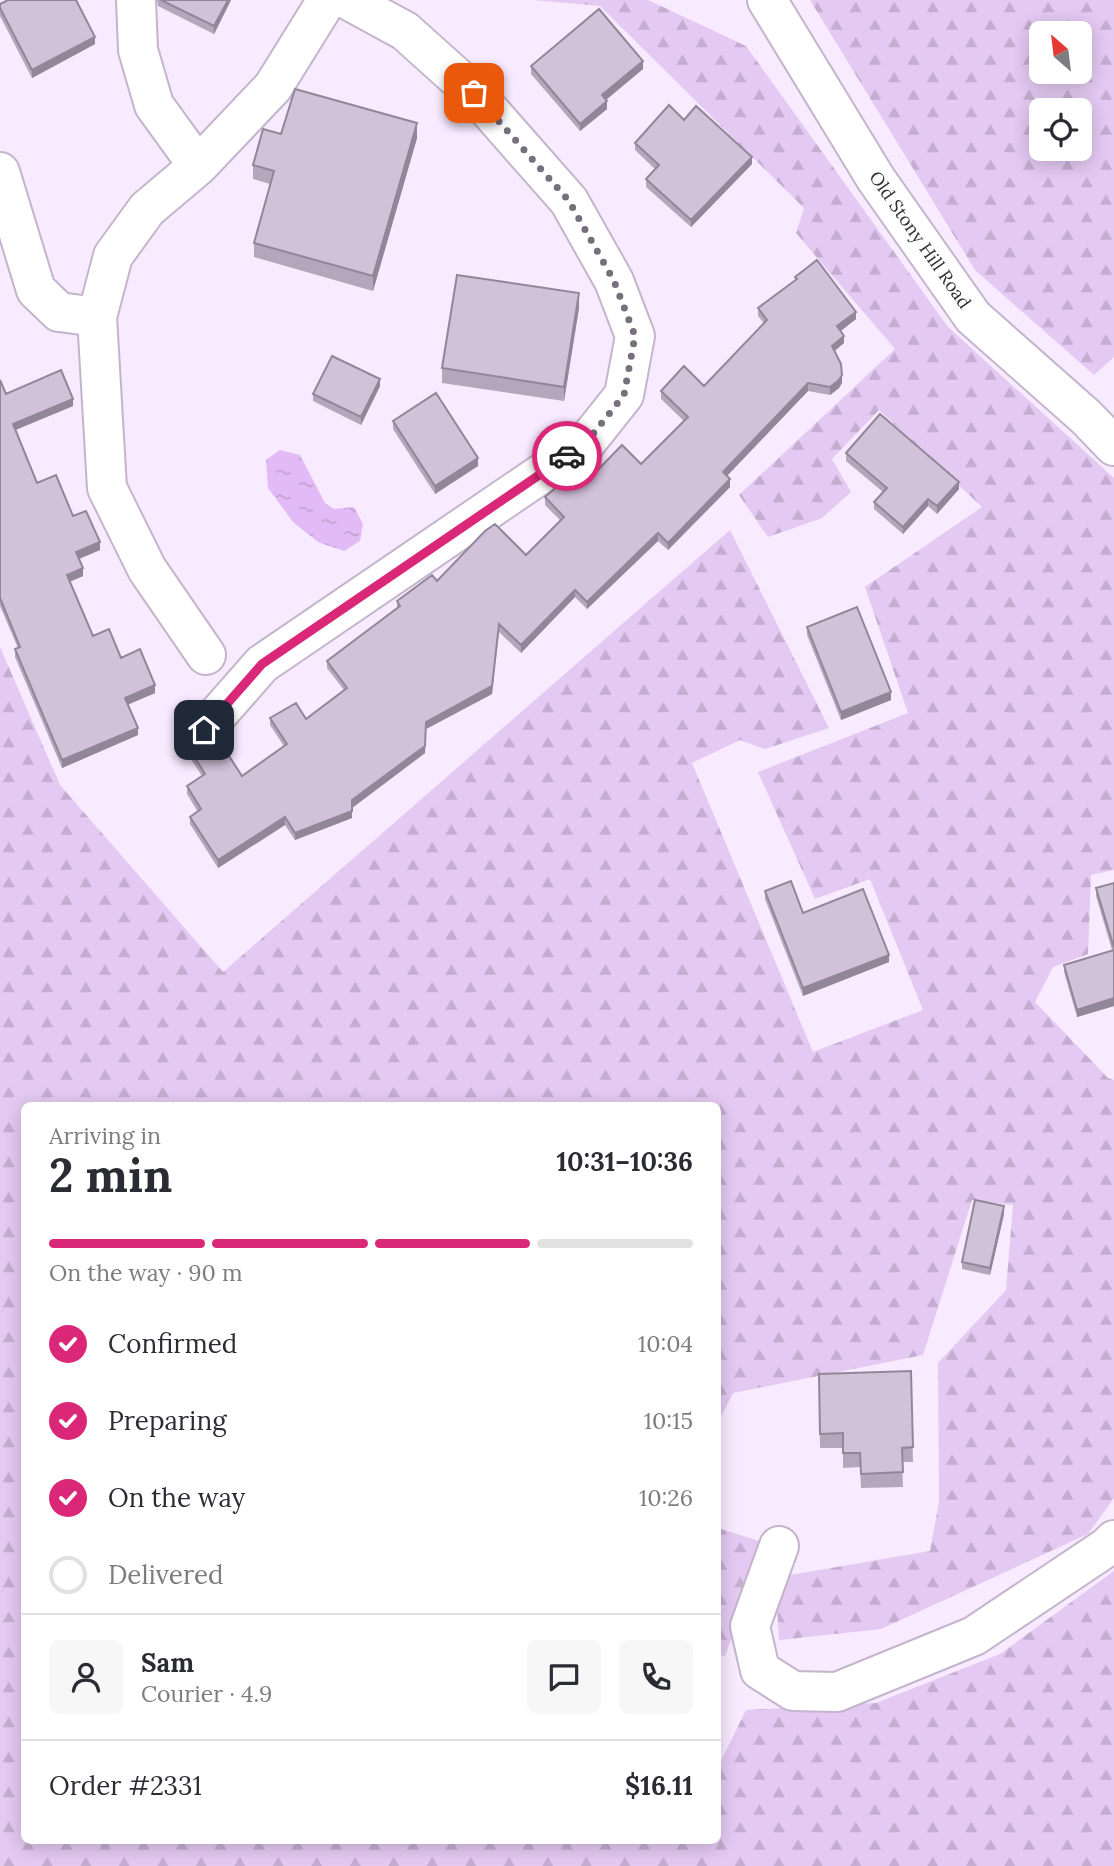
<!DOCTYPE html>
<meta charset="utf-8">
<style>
body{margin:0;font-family:Lora,serif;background:#f7f7f7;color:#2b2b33;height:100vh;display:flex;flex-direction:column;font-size:26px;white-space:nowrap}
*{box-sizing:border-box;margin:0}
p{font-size:23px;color:#7c7c81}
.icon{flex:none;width:38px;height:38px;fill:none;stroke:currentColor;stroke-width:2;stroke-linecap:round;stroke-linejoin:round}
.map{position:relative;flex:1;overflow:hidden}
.side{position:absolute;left:21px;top:1102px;width:700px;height:742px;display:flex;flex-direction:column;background:#fff;border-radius:10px;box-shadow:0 4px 18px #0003}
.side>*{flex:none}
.needle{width:46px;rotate:332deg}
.buttons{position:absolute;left:1029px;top:21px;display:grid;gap:14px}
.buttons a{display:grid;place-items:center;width:63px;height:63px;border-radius:10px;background:#fff;box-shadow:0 4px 18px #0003;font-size:35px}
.pin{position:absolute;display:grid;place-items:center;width:60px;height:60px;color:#fff;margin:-30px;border-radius:14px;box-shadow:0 4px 10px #0006}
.courier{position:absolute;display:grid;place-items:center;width:70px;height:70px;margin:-35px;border:5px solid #db2777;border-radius:50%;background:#fff;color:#222;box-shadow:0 2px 9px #0007}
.head em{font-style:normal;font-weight:700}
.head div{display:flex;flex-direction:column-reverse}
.head{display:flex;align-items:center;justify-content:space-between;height:119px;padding:0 28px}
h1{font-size:46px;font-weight:700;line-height:52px}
.bar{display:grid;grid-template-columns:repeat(4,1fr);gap:10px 7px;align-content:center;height:84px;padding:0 28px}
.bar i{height:9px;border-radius:5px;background:#e1e1e2}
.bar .selected{background:#db2777}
.bar p{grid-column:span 4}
.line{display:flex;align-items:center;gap:18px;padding:0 28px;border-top:2px solid #e1e1e2}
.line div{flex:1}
.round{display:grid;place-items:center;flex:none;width:74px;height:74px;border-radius:10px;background:#f7f7f7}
ol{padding:0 28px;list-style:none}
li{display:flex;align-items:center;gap:21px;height:77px}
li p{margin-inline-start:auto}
li .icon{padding:7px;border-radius:50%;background:#db2777;color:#fff;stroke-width:4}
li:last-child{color:#7c7c81}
li i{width:38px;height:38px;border:4px solid #e1e1e2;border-radius:50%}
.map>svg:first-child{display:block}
.forest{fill:url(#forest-firs);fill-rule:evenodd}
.water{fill:url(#water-ripples)}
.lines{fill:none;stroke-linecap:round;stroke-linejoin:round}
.minor-casing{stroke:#c4b4cc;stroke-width:42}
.minor{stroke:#fff;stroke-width:38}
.wall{fill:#b4a6bb}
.shaded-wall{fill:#928798}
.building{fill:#d1c1d9;stroke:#928798;stroke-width:2}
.done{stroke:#786f7c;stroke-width:7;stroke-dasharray:0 12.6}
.route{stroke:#db2777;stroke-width:9}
.labels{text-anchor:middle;stroke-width:5;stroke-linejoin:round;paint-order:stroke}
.street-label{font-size:18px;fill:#332d36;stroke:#fdfdfd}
</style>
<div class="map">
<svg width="1114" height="1866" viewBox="0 0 1114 1866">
<defs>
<pattern id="forest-firs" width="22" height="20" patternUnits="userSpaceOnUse" patternTransform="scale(1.75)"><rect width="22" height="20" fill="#e4c9f2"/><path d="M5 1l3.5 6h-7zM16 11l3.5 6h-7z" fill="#c4add0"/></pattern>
<pattern id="water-ripples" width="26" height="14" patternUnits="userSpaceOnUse" patternTransform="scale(1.75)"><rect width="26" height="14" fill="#e2bbf6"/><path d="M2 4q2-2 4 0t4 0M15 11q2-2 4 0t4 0" fill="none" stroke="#c2a1d4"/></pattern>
</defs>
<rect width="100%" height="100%" fill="#f8eaff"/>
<path class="forest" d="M 534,0 L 648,0 L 746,46 L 948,327 L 1114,478 L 1114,870 L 1091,875 L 1088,954 L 1053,967 L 1035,1002 L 1108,1078 L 1114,1080 L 1114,1498 L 1088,1534 L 881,1629 L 779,1640 L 777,1606 L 790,1575 L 930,1551 L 939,1502 L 938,1363 L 1006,1290 L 1013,1205 L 972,1200 L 923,1355 L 733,1393 L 718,1423 L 718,1106 L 24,1106 L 24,1841 L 718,1841 L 718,1767 L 746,1710 L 876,1703 L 1000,1654 L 1114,1571 L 1114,1866 L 0,1866 L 0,647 L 60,785 L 223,972 L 730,530 L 829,728 L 765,749 L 740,740 L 692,763 L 813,1052 L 923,1010 L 870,879 L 815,899 L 758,772 L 908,713 L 865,587 L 982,507 L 879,410 L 832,459 L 851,492 L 822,518 L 768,537 L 739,495 L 895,349 L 796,233 L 804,208 L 600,6 Z
M 810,0 L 1114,0 L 1114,357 L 1094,375 L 975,270 ZM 1041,33 L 1080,33 L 1080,72 L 1041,72 ZM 1041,110 L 1080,110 L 1080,149 L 1041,149 Z
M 718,1528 L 766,1543 L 725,1656 L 718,1655 Z"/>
<path class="water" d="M 280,450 L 300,455 L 325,503 L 334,509 L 354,507 L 363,524 L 360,541 L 344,551 L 318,542 L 293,522 L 268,488 L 266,460 Z"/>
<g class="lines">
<g class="minor-casing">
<path id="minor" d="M 136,0 L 138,50 L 154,105 L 198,166
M 767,0 L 876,179 L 973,317 L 1086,417 L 1114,446
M 0,172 L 36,290 L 59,312 L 97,317
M 206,655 L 147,569 L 107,488 L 97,317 L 113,256 L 147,209 L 198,166 L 273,87 L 327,0
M 204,730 L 262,664 L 585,444 L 624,395 L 635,336 L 614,281 L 569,201 L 474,93 L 405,31 L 348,0
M 779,1546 L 750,1626 L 760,1670 L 793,1691 L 837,1692 L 974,1636 L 1107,1547 L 1114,1540"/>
</g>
<use href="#minor" class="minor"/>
</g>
<path class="wall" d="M 157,0 L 231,0 L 214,34 L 158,6 Z
M 0,4 L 95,44 L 32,78 L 0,16 Z
M 531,66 L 643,69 L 606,100 L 607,109 L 580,131 L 531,74 Z
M 684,120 L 752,164 L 691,227 L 646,187 L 646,179 L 655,169 L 635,150 L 635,143 Z
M 281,134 L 417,138 L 373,291 L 254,257 L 254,243 L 270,184 L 253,179 L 253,165 Z
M 795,277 L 856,319 L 840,331 L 844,343 L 834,351 L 842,383 L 839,388 L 830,395 L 808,391 L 727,476 L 730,487 L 668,550 L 658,541 L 587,609 L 575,597 L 521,653 L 499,632 L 492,694 L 426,729 L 425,753 L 352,808 L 352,818 L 295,840 L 285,825 L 218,868 L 190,824 L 190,817 L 198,812 L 187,794 L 187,786 L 202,776 L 192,761 L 192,753 L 242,776 L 284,746 L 270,725 L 270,718 L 306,719 L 344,690 L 327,668 L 327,661 L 397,608 L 397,601 L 437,581 L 526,555 L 561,521 L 545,505 L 545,497 L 588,480 L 641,464 L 684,421 L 661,399 L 661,391 L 704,386 L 764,323 L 758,316 L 758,308 L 795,281 Z
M 579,308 L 564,401 L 442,383 L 442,368 Z
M 0,380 L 6,394 L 73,406 L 15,430 L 37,483 L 73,516 L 100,550 L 79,559 L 83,576 L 69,582 L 93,636 L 121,658 L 155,693 L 128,704 L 138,735 L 62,768 L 15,657 L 15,649 L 18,648 L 0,606 Z
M 380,386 L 361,425 L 313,401 L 313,394 Z
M 393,421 L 478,466 L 435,494 L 393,429 Z
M 846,453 L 959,489 L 937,514 L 928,506 L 903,534 L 874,509 L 874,502 L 883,492 L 846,461 Z
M 807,627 L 891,700 L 841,720 L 807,635 Z
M 1114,883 L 1114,1006 L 1077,1017 L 1064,972 L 1064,965 L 1112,950 L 1096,896 L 1096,888 Z
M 765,891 L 803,913 L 889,962 L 803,996 L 765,899 Z
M 1004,1214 L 990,1275 L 962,1269 L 962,1262 Z
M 911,1371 L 913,1462 L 902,1462 L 903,1487 L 861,1488 L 860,1467 L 843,1468 L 843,1448 L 820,1448 L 819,1374 Z"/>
<path class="shaded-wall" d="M 228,0 L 231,0 L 214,34 L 214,26 Z
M 95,37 L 95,44 L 32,78 L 32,70 Z
M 643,61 L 643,69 L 602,103 L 602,95 Z
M 607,101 L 607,109 L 580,131 L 580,124 Z
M 417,123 L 417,138 L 373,291 L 373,276 Z
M 752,157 L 752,164 L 691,227 L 691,220 Z
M 579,293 L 579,308 L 564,401 L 564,387 Z
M 856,312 L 856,319 L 837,334 L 837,326 Z
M 844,336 L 844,343 L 832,353 L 832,346 Z
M 842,375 L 842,383 L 839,388 L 830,395 L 830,387 Z
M 380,379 L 380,386 L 361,425 L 361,417 Z
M 808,383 L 808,391 L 723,480 L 723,472 Z
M 73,399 L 73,406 L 13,431 L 13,424 Z
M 478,458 L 478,466 L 435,494 L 435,486 Z
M 730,479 L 730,487 L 668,550 L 668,543 Z
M 959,482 L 959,489 L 937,514 L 937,506 Z
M 928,499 L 928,506 L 903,534 L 903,527 Z
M 658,533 L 658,541 L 587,609 L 587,602 Z
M 100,542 L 100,550 L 76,560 L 76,552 Z
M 83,568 L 83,576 L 67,583 L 67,575 Z
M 575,590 L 575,597 L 521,653 L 521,645 Z
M 499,624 L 492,694 L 426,729 L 425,753 L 352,808 L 352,818 L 295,840 L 295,833 L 426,722 Z
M 155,685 L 155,693 L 125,706 L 125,698 Z
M 891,692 L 891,700 L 841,720 L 841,712 Z
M 138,728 L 138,735 L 62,768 L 62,760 Z
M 285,817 L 285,825 L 218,868 L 218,860 Z
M 889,955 L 889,962 L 803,996 L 803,988 Z
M 1114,998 L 1114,1006 L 1077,1017 L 1077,1010 Z
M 1004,1206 L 1004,1214 L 990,1275 L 990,1268 Z"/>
<path class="building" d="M 8,0 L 76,0 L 95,37 L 32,70 L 0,8 L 0,4 Z
M 161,0 L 228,0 L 214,26 Z
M 599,9 L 643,61 L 602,95 L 607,101 L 580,124 L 531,66 Z
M 295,89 L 417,123 L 373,276 L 254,243 L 274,171 L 253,165 L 263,129 L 281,134 Z
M 669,105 L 684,120 L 696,106 L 752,157 L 691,220 L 646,179 L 659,165 L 635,143 Z
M 817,260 L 856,312 L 837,326 L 844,336 L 832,346 L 841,364 L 842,375 L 839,380 L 830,387 L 808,383 L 723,472 L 730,479 L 668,543 L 658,533 L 587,602 L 575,590 L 521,645 L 499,624 L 492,686 L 426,722 L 425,746 L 352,800 L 352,811 L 295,833 L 285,817 L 218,860 L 190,817 L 201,809 L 187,786 L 205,774 L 192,753 L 218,739 L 242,776 L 287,744 L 270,718 L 296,703 L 306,719 L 347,688 L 327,661 L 400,606 L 397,601 L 432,575 L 437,581 L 485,531 L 495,524 L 526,555 L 564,517 L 545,497 L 577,469 L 588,480 L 622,445 L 641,464 L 688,417 L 661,391 L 684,366 L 704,386 L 767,320 L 758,308 L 797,279 L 795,277 Z
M 457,275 L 579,293 L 564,387 L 442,368 Z
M 332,356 L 380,379 L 361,417 L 313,394 Z
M 61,370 L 73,399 L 13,424 L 37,483 L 56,475 L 73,516 L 86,511 L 100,542 L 76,552 L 83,568 L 67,575 L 93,636 L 109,629 L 121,658 L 140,649 L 155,685 L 125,698 L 138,728 L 62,760 L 15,649 L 20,647 L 0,598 L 0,380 L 6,394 Z
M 436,393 L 478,458 L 435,486 L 393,421 Z
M 880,414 L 959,482 L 937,506 L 928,499 L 903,527 L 874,502 L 887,488 L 846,453 Z
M 857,607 L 891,692 L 841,712 L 807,627 Z
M 791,881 L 803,913 L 863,889 L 889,955 L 803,988 L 765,891 Z
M 1114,883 L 1114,948 L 1096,888 Z
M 1114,950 L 1114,998 L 1077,1010 L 1064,965 Z
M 975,1200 L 1004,1206 L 990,1268 L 962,1262 Z
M 911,1371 L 913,1447 L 902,1448 L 903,1472 L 861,1474 L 860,1453 L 843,1453 L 843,1433 L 820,1434 L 819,1374 Z"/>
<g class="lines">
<path class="done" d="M 474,93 L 569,201 L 614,281 L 635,336 L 624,395 L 585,444 L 567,456"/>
<path class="route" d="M 204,730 L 262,664 L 567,456"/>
</g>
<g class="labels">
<g class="street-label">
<text transform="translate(920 240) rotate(55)" y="6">Old Stony Hill Road</text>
</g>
</g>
</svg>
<div class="buttons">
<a><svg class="needle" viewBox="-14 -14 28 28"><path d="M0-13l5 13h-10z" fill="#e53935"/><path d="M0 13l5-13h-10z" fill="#7c7c81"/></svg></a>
<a><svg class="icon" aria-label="locate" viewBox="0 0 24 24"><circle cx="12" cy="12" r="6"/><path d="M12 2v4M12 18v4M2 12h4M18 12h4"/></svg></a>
</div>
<div class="pin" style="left:474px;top:93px;background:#ea580c"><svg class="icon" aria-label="bag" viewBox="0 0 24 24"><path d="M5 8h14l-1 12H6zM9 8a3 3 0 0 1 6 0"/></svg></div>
<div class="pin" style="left:204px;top:730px;background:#1f2937"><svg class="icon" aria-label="home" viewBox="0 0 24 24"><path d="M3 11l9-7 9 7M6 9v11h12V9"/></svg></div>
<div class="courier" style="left:567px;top:456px"><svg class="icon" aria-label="car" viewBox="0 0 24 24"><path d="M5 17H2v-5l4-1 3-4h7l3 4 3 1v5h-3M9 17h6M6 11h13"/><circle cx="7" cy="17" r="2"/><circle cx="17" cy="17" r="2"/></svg></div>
<section class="side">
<div class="head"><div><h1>2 min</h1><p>Arriving in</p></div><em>10:31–10:36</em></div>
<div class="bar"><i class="selected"></i><i class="selected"></i><i class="selected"></i><i></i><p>On the way · 90 m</p></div>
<ol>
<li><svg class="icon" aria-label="check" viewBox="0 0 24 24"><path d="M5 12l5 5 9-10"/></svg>Confirmed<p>10:04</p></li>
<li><svg class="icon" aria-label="check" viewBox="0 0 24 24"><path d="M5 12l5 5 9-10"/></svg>Preparing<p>10:15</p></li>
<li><svg class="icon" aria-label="check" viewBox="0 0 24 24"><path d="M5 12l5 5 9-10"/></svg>On the way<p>10:26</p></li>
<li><i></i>Delivered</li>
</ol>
<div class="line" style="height:126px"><a class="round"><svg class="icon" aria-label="person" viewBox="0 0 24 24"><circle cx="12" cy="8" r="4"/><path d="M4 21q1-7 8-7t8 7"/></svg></a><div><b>Sam</b><p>Courier · 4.9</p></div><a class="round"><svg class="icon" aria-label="chat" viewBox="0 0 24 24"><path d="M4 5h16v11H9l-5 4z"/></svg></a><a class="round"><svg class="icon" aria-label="phone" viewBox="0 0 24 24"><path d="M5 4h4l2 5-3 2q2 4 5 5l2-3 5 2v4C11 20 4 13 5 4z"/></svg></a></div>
<div class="line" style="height:91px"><div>Order #2331</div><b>$16.11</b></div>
</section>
</div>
